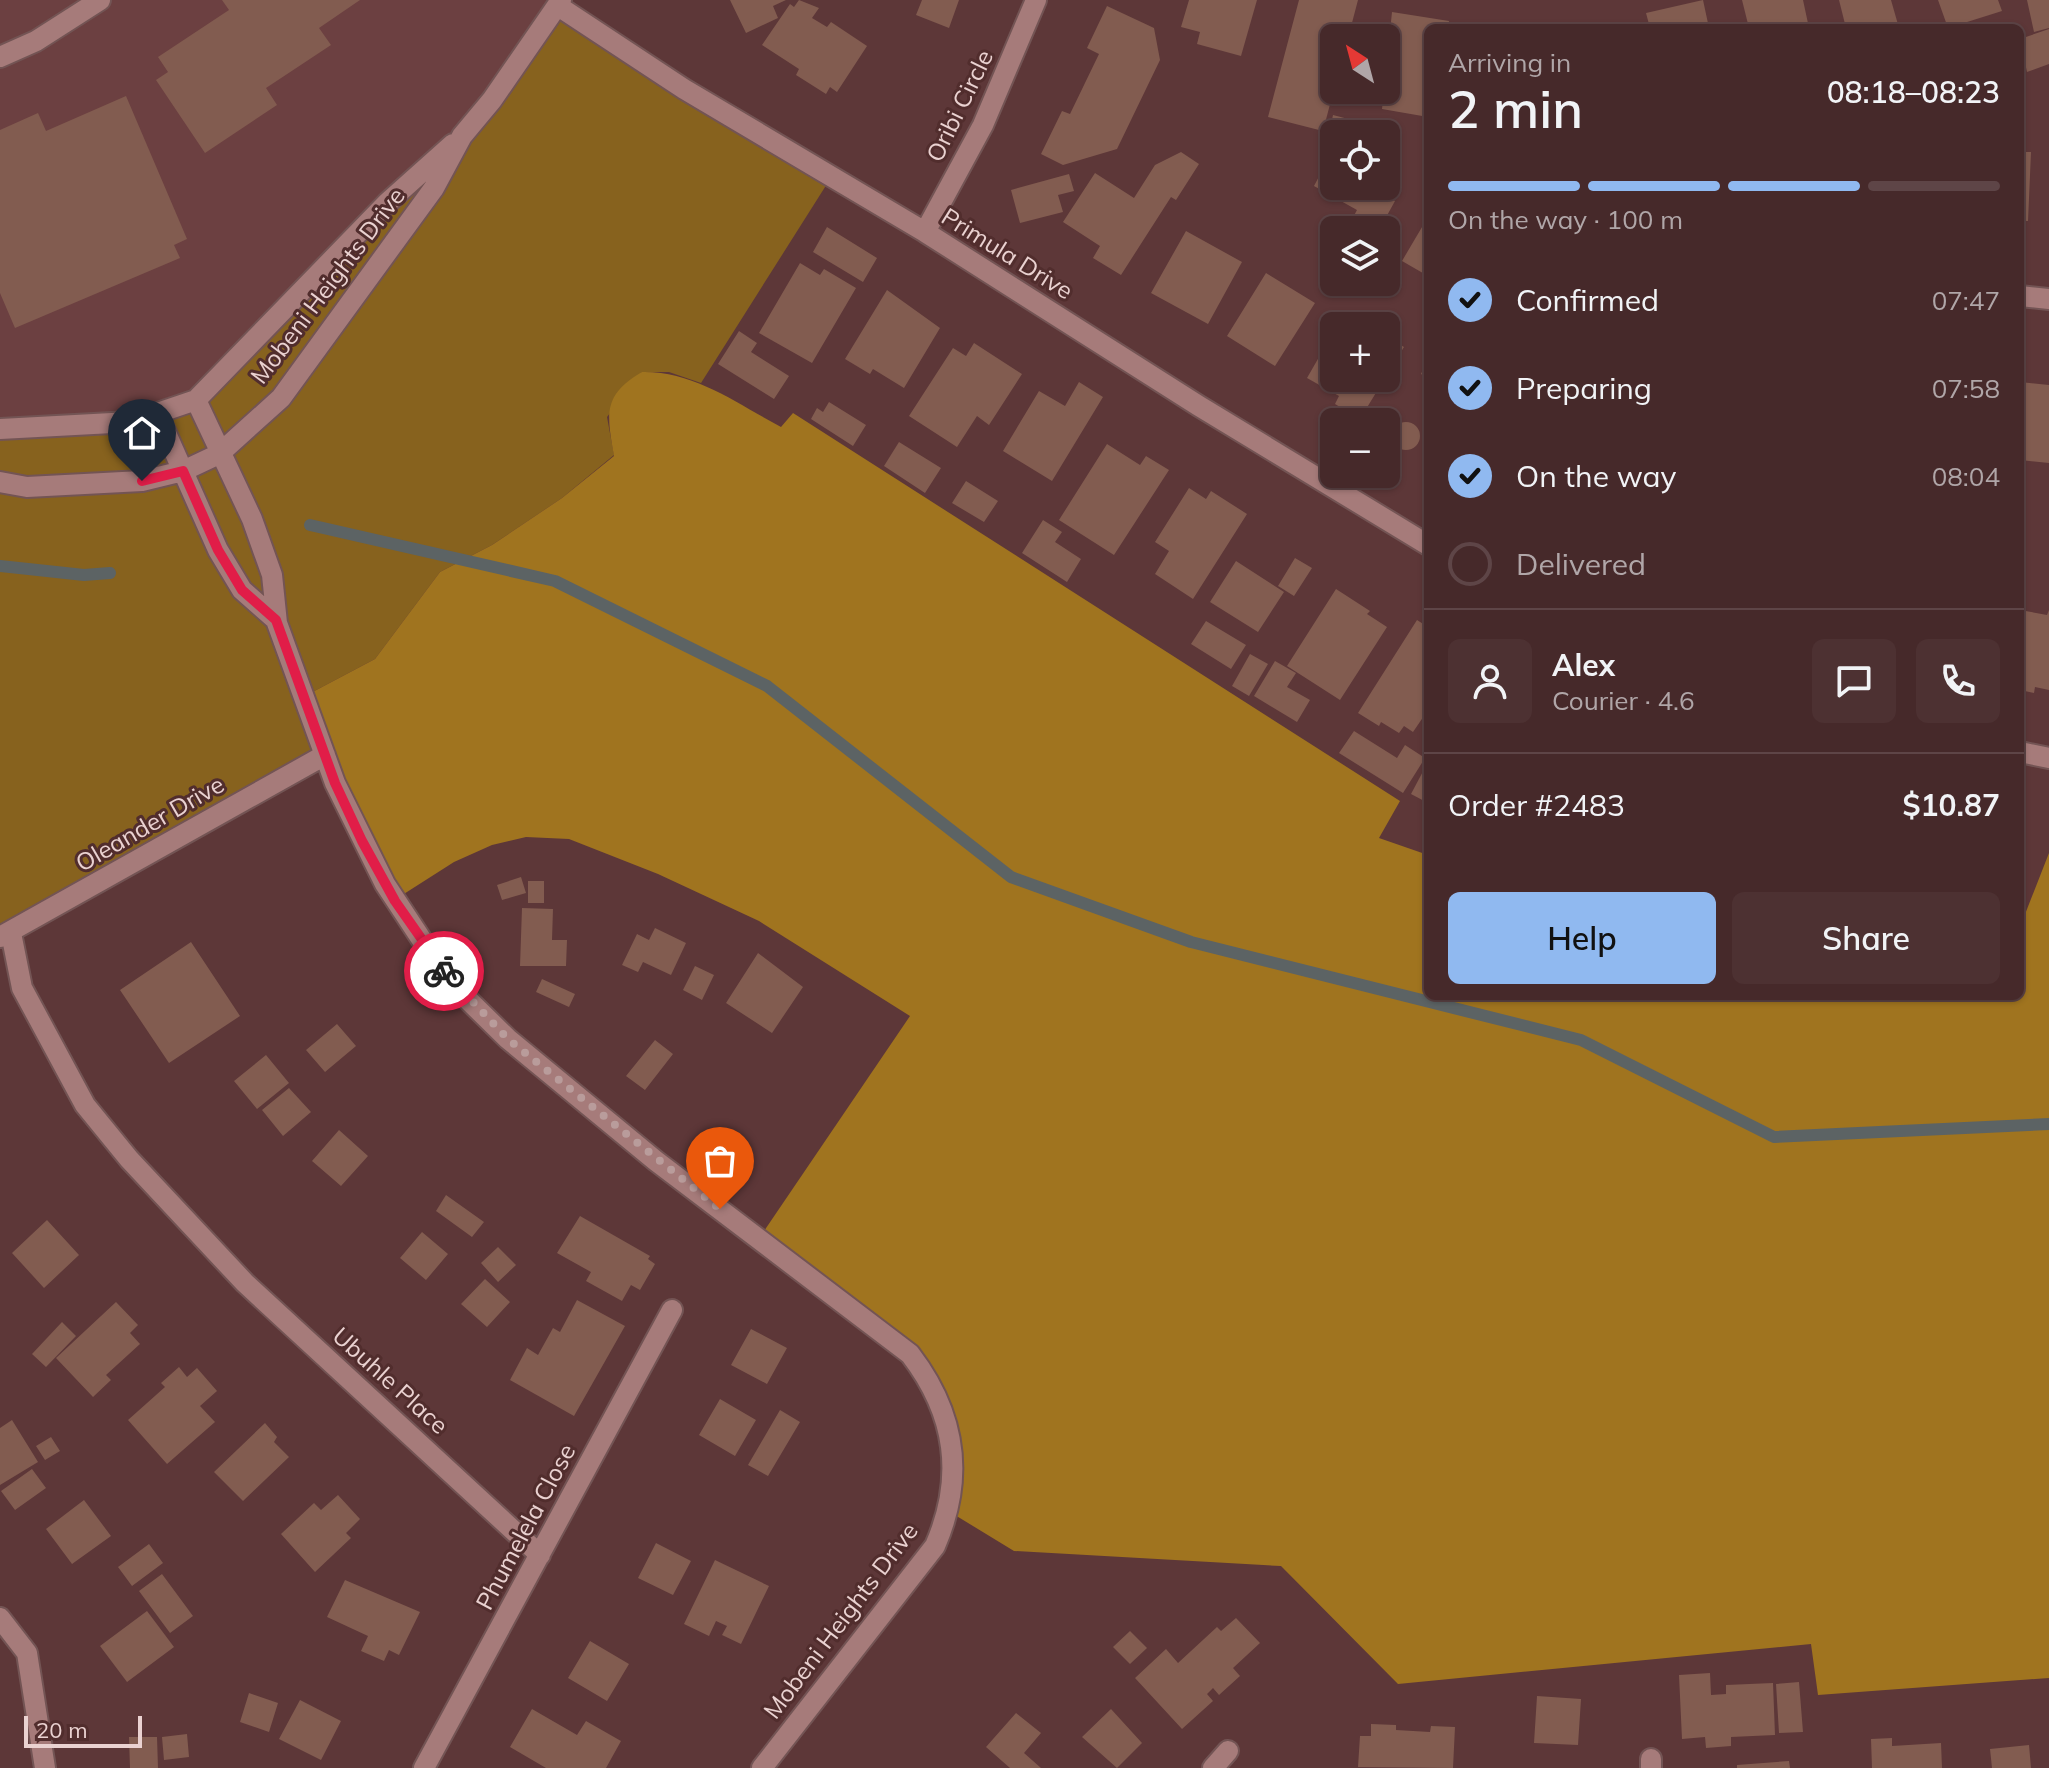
<!DOCTYPE html>
<meta charset="utf-8">
<style>
body{margin:0;font-family:Mulish,sans-serif;background:#4d3132;color:#f1f3f6;height:100vh;display:flex;flex-direction:column;font-size:30px;white-space:nowrap}
*{box-sizing:border-box;margin:0}
p{font-size:26px;color:#b0a6a8}
.icon{flex:none;width:44px;height:44px;fill:none;stroke:currentColor;stroke-width:2;stroke-linecap:round;stroke-linejoin:round}
.map{position:relative;flex:1;overflow:hidden}
.panel{position:absolute;left:1424px;top:24px;width:600px;height:976px;display:flex;flex-direction:column;background:#46292a;border-radius:12px;box-shadow:0 2px 6px #0004,0 0 0 2px #5e4547}
.panel>*{flex:none}
.needle{width:52px;rotate:324deg}
.buttons{position:absolute;left:1320px;top:24px;display:grid;gap:16px}
.buttons a{display:grid;place-items:center;width:80px;height:80px;border-radius:12px;background:#46292a;box-shadow:0 2px 6px #0004,0 0 0 2px #5e4547;font-size:40px}
.scale{position:absolute;left:24px;bottom:20px;width:118px;box-sizing:border-box;padding-left:8px;border:4px solid #ead2d1;border-top:0;font-size:22px;line-height:28px;white-space:nowrap;color:#ead2d1;-webkit-text-stroke:6px #512d2d;paint-order:stroke}
.pin{position:absolute;display:grid;place-items:center;width:68px;height:68px;color:#fff;margin:-82px -34px;border-radius:50% 50% 50% 0;rotate:-45deg;box-shadow:0 0 8px #0007}
.pin .icon{rotate:45deg}
.courier{position:absolute;display:grid;place-items:center;width:80px;height:80px;margin:-40px;border:6px solid #e11d48;border-radius:50%;background:#fff;color:#222;box-shadow:0 2px 10px #0007}
.head em{font-style:normal;font-weight:600}
.head div{display:flex;flex-direction:column-reverse}
.head{display:flex;align-items:center;justify-content:space-between;height:136px;padding:0 24px}
h1{font-size:52px;font-weight:600;line-height:60px}
.bar{display:grid;grid-template-columns:repeat(4,1fr);gap:12px 8px;align-content:center;height:96px;padding:0 24px}
.bar i{height:10px;border-radius:6px;background:#5e4547}
.bar .selected{background:#90b9f0}
.bar p{grid-column:span 4}
.line{display:flex;align-items:center;gap:20px;padding:0 24px;border-top:2px solid #5e4547}
.line div{flex:1}
.round{display:grid;place-items:center;flex:none;width:84px;height:84px;border-radius:12px;background:#4d3132}
ol{padding:0 24px;list-style:none}
li{display:flex;align-items:center;gap:24px;height:88px}
li p{margin-inline-start:auto}
li .icon{padding:8px;border-radius:50%;background:#90b9f0;color:#111;stroke-width:4}
li:last-child{color:#b0a6a8}
li i{width:44px;height:44px;border:4px solid #5e4547;border-radius:50%}
.primary-button{display:flex;gap:16px;margin-top:auto;padding:16px 24px}
.primary-button a{flex:1;height:92px;border-radius:12px;background:#90b9f0;color:#111;font-size:32px;font-weight:600;line-height:92px;text-align:center}
.primary-button a+a{background:#4d3132;color:#f1f3f6}
.map>svg:first-child{display:block}
.built{fill:#6c4041}
.green{fill:#87621e}
.forest{fill:#a0741f}
.lines{fill:none;stroke-linecap:round;stroke-linejoin:round}
.stream{stroke:#5c6364;stroke-width:12}
.building{fill:#825c50}
.minor-casing{stroke:#735454;stroke-width:24}
.minor{stroke:#a67b7a;stroke-width:20}
.done{stroke:#b99c9b;stroke-width:8;stroke-dasharray:0 14.4}
.route{stroke:#e11d48;stroke-width:10}
.labels{text-anchor:middle;stroke-width:6;stroke-linejoin:round;paint-order:stroke}
.street-label{font-size:24px;fill:#ead2d1;stroke:#512d2d}
</style>
<div class="map">
<svg width="2049" height="1768" viewBox="0 0 2049 1768">
<rect width="100%" height="100%" fill="#5d3738"/>
<path class="built" d="M 0,0 L 561,0 L 494,97 L 226,368 L 161,414 L 0,428 Z"/>
<path class="green" d="M 558,6 L 832,176 L 701,383 L 669,372 L 642,372 L 607,417 L 614,455 L 562,498 L 492,545 L 440,572 L 375,659 L 305,696 L 327,753 L 0,936 L 0,428 L 78,424 L 196,398 L 461,134 Z"/>
<path class="forest" d="M 642,372 C 694,371 736,403 781,427 L 793,413 L 1400,801 L 1379,838 L 1428,855 L 1428,996 L 2020,996 L 2020,927 L 2049,853 L 2049,1678 L 1818,1695 L 1811,1644 L 1398,1684 L 1281,1566 L 1014,1551 L 950,1512 L 954,1459 L 930,1379 L 760,1237 L 910,1016 L 759,921 L 658,874 L 569,839 L 526,837 L 492,845 L 454,862 L 396,899 L 305,696 L 375,659 L 440,572 L 492,545 L 562,498 L 614,456 C 607,415 602,395 642,372 Z"/>
<g class="lines">
<path class="stream" d="M 310,525 L 555,581 L 767,686 L 1011,877 L 1191,942 L 1581,1040 L 1774,1137 L 2049,1124
M 0,566 L 84,575 L 110,573"/>
</g>
<path class="building" d="M 222,0 L 360,0 L 319,28 L 331,45 L 266,88 L 277,105 L 205,153 L 156,80 L 168,72 L 158,57 L 229,10 Z
M 730,0 L 786,0 L 773,6 L 778,18 L 746,33 Z
M 799,0 L 819,8 L 812,18 L 827,27 L 831,22 L 867,46 L 837,92 L 830,87 L 826,94 L 796,75 L 799,69 L 762,45 L 790,4 L 794,7 Z
M 922,0 L 959,0 L 949,28 L 916,15 Z
M 1189,0 L 1257,0 L 1241,56 L 1197,44 L 1200,32 L 1181,27 Z
M 1299,0 L 1358,0 L 1348,38 L 1334,38 L 1334,89 L 1323,131 L 1268,117 Z
M 1703,0 L 1709,28 L 1650,28 L 1646,13 Z
M 1742,0 L 1803,0 L 1809,28 L 1749,28 Z
M 1839,0 L 1891,0 L 1899,28 L 1846,28 Z
M 1938,0 L 1998,0 L 2002,11 L 1948,28 Z
M 2027,0 L 2049,0 L 2049,28 L 2034,32 Z
M 1107,6 L 1154,28 L 1160,60 L 1117,149 L 1063,165 L 1041,154 L 1062,111 L 1070,114 L 1099,54 L 1087,48 Z
M 1392,12 L 1449,21 L 1448,28 L 1428,28 L 1428,117 L 1382,109 Z
M 2049,29 L 2049,64 L 2027,72 L 2020,39 Z
M 126,96 L 187,239 L 174,245 L 180,258 L 15,328 L 0,293 L 0,130 L 38,113 L 46,131 Z
M 1333,115 L 1356,121 L 1353,134 L 1334,134 L 1334,153 L 1326,147 Z
M 1181,152 L 1199,164 L 1176,200 L 1171,197 L 1121,275 L 1093,258 L 1100,246 L 1063,222 L 1095,173 L 1134,198 L 1155,165 Z
M 2020,152 L 2031,152 L 2028,221 L 2020,221 Z
M 1386,161 L 1396,168 L 1386,181 Z
M 1326,163 L 1334,167 L 1334,186 L 1368,186 L 1395,201 L 1379,230 L 1363,230 L 1350,223 L 1357,210 L 1314,186 Z
M 1069,174 L 1074,191 L 1058,195 L 1063,212 L 1020,223 L 1011,190 Z
M 1425,222 L 1428,224 L 1428,276 L 1402,261 Z
M 827,227 L 877,258 L 863,282 L 813,252 Z
M 1186,231 L 1242,262 L 1208,324 L 1151,293 Z
M 800,263 L 820,275 L 824,269 L 856,288 L 812,363 L 759,333 Z
M 1266,273 L 1315,303 L 1275,366 L 1227,336 Z
M 887,290 L 940,328 L 904,388 L 873,369 L 870,374 L 845,359 Z
M 739,331 L 757,343 L 751,352 L 789,376 L 774,399 L 718,364 Z
M 1334,331 L 1334,378 L 1385,378 L 1360,419 L 1335,404 L 1339,396 L 1307,378 Z
M 1386,336 L 1404,347 L 1386,376 Z
M 974,343 L 1022,374 L 989,425 L 977,416 L 957,447 L 909,416 L 953,348 L 966,356 Z
M 1428,369 L 1428,387 L 1421,373 Z
M 1079,382 L 1103,397 L 1052,481 L 1003,451 L 1039,391 L 1065,406 Z
M 2020,382 L 2049,385 L 2049,463 L 2020,460 Z
M 829,402 L 866,425 L 853,446 L 811,419 L 817,408 L 823,412 Z
M1392 436a14 14 0 1 1 28 0a14 14 0 1 1-28 0Z
M 899,442 L 941,468 L 925,493 L 884,466 Z
M 1107,444 L 1140,465 L 1146,456 L 1169,470 L 1114,555 L 1059,520 Z
M 966,481 L 998,501 L 984,522 L 952,503 Z
M 1189,488 L 1206,499 L 1211,491 L 1247,514 L 1193,599 L 1155,574 L 1169,551 L 1155,542 Z
M 1043,520 L 1062,532 L 1055,542 L 1081,559 L 1067,582 L 1022,553 Z
M 1295,558 L 1312,568 L 1294,596 L 1278,586 Z
M 1236,561 L 1284,592 L 1258,632 L 1210,602 Z
M 1336,589 L 1370,611 L 1367,614 L 1387,627 L 1340,700 L 1287,666 Z
M 2020,610 L 2047,615 L 2049,610 L 2049,690 L 2035,687 L 2034,693 L 2020,690 Z
M 1417,620 L 1428,627 L 1428,710 L 1413,732 L 1404,726 L 1399,733 L 1381,722 L 1379,726 L 1358,713 Z
M 1206,621 L 1246,645 L 1231,669 L 1191,644 Z
M 1250,654 L 1268,664 L 1249,696 L 1232,686 Z
M 1275,661 L 1296,673 L 1287,687 L 1310,700 L 1297,722 L 1254,696 Z
M 1354,731 L 1397,758 L 1405,745 L 1425,758 L 1403,793 L 1339,753 Z
M 1428,762 L 1428,803 L 1411,794 Z
M 521,877 L 526,893 L 502,900 L 497,885 Z
M 528,881 L 544,881 L 544,903 L 528,903 Z
M 522,908 L 553,909 L 552,940 L 567,940 L 566,966 L 520,966 Z
M 655,928 L 686,943 L 671,975 L 643,962 L 638,972 L 622,965 L 637,934 L 649,940 Z
M 191,942 L 240,1016 L 169,1063 L 120,990 Z
M 758,953 L 803,987 L 772,1033 L 726,1003 Z
M 695,966 L 714,975 L 702,1000 L 683,990 Z
M 542,979 L 575,994 L 569,1007 L 536,992 Z
M 337,1024 L 356,1046 L 325,1072 L 306,1050 Z
M 655,1040 L 673,1054 L 645,1090 L 626,1076 Z
M 266,1055 L 289,1083 L 257,1109 L 234,1081 Z
M 289,1088 L 311,1112 L 283,1136 L 262,1110 Z
M 339,1130 L 368,1156 L 341,1186 L 312,1161 Z
M 446,1195 L 484,1222 L 472,1237 L 436,1211 Z
M 580,1216 L 650,1256 L 648,1259 L 655,1264 L 640,1290 L 631,1285 L 622,1301 L 586,1281 L 591,1272 L 557,1253 Z
M 47,1220 L 79,1255 L 44,1288 L 12,1253 Z
M 422,1232 L 448,1254 L 426,1280 L 400,1258 Z
M 498,1247 L 516,1265 L 498,1282 L 481,1263 Z
M 485,1279 L 510,1302 L 487,1327 L 461,1304 Z
M 577,1300 L 625,1326 L 574,1416 L 510,1380 L 527,1348 L 538,1355 L 553,1328 L 560,1332 Z
M 116,1302 L 138,1325 L 130,1333 L 140,1344 L 106,1375 L 111,1380 L 93,1397 L 56,1358 Z
M 62,1322 L 76,1336 L 46,1367 L 32,1354 Z
M 751,1329 L 787,1348 L 767,1384 L 731,1365 Z
M 179,1367 L 187,1377 L 197,1368 L 217,1391 L 200,1406 L 215,1422 L 167,1464 L 128,1420 L 165,1387 L 161,1383 Z
M 720,1399 L 756,1420 L 735,1456 L 699,1435 Z
M 780,1410 L 800,1422 L 768,1476 L 748,1465 Z
M 12,1420 L 38,1462 L 0,1485 L 0,1428 Z
M 265,1423 L 277,1437 L 274,1442 L 289,1457 L 243,1501 L 214,1472 Z
M 51,1437 L 60,1451 L 45,1460 L 36,1446 Z
M 32,1469 L 46,1488 L 15,1510 L 1,1491 Z
M 338,1495 L 360,1519 L 346,1533 L 351,1538 L 315,1572 L 281,1534 L 314,1503 L 321,1510 Z
M 84,1500 L 111,1536 L 72,1564 L 46,1529 Z
M 656,1543 L 691,1561 L 673,1595 L 638,1578 Z
M 149,1544 L 163,1563 L 132,1586 L 118,1567 Z
M 715,1560 L 769,1586 L 741,1644 L 722,1635 L 727,1626 L 716,1621 L 709,1636 L 684,1624 Z
M 162,1574 L 193,1616 L 170,1633 L 139,1591 Z
M 345,1580 L 420,1612 L 399,1655 L 389,1650 L 384,1661 L 361,1651 L 368,1636 L 327,1617 Z
M 147,1611 L 174,1647 L 127,1682 L 100,1646 Z
M 1236,1618 L 1260,1643 L 1233,1668 L 1240,1676 L 1219,1695 L 1213,1688 L 1207,1694 L 1213,1701 L 1182,1729 L 1135,1678 L 1166,1649 L 1178,1663 L 1217,1627 L 1221,1631 Z
M 1130,1631 L 1147,1648 L 1130,1664 L 1113,1647 Z
M 590,1641 L 629,1664 L 607,1701 L 568,1678 Z
M 1710,1673 L 1711,1695 L 1726,1694 L 1726,1685 L 1773,1683 L 1775,1735 L 1731,1737 L 1731,1746 L 1706,1748 L 1705,1737 L 1682,1739 L 1679,1675 Z
M 1799,1682 L 1803,1732 L 1779,1733 L 1776,1684 Z
M 249,1693 L 278,1703 L 269,1732 L 240,1722 Z
M 1537,1696 L 1581,1699 L 1578,1745 L 1534,1743 Z
M 300,1700 L 341,1721 L 321,1760 L 279,1739 Z
M 532,1709 L 577,1735 L 586,1721 L 621,1741 L 606,1768 L 546,1768 L 510,1747 Z
M 1111,1709 L 1142,1743 L 1117,1768 L 1082,1737 Z
M 1016,1713 L 1041,1733 L 1024,1753 L 1041,1768 L 1010,1768 L 986,1747 Z
M 1371,1724 L 1396,1725 L 1396,1730 L 1430,1732 L 1431,1726 L 1455,1727 L 1453,1768 L 1358,1767 L 1360,1736 L 1371,1736 Z
M 187,1734 L 189,1757 L 164,1760 L 162,1737 Z
M 129,1737 L 157,1737 L 158,1768 L 130,1768 Z
M 1892,1738 L 1892,1746 L 1941,1743 L 1942,1768 L 1872,1768 L 1871,1739 Z
M 2029,1745 L 2031,1768 L 1992,1768 L 1990,1749 Z
M 1789,1761 L 1790,1768 L 1737,1768 L 1737,1765 Z"/>
<g class="lines">
<g class="minor-casing">
<path id="minor" d="M 558,6 L 684,89 L 925,232 L 1199,406 L 1428,545
M 0,57 L 36,41 L 100,0
M 925,232 L 983,125 L 1036,0
M 2020,296 L 2049,299
M 196,400 L 252,519 L 272,575 L 277,623 L 335,783 L 385,884 L 439,966 L 460,992 L 508,1039 L 656,1161 L 910,1354 C 956,1414 965,1477 935,1546 L 762,1768
M 158,415 L 218,550 L 242,590 L 276,620
M 0,429 L 131,422 L 196,400 L 387,203 L 453,144
M 0,482 L 27,487 L 142,481 L 183,471 L 219,454 L 281,398 L 434,188 L 462,136 L 492,100 L 561,0
M 2020,752 L 2049,758
M 11,933 L 22,988 L 85,1105 L 129,1159 L 245,1283 L 540,1555
M 0,937 L 325,755
M 0,1618 L 27,1653 L 45,1768
M 424,1768 L 672,1310
M 1213,1768 L 1228,1751
M 1651,1768 L 1651,1759"/>
</g>
<use href="#minor" class="minor"/>
</g>
<g class="lines">
<path class="done" d="M 444,971 L 508,1039 L 720,1209"/>
<path class="route" d="M 142,481 L 183,471 L 218,550 L 242,590 L 276,620 L 335,783 L 362,841 L 395,901 L 444,971"/>
</g>
<g class="labels">
<g class="street-label">
<text transform="translate(960 106) rotate(-64)" y="8">Oribi Circle</text>
<text transform="translate(1007 254) rotate(32)" y="8">Primula Drive</text>
<text transform="translate(328 286) rotate(-53)" y="8">Mobeni Heights Drive</text>
<text transform="translate(150 824) rotate(-30)" y="8">Oleander Drive</text>
<text transform="translate(390 1381) rotate(42)" y="8">Ubuhle Place</text>
<text transform="translate(526 1527) rotate(-62)" y="8">Phumelela Close</text>
<text transform="translate(841 1621) rotate(-53)" y="8">Mobeni Heights Drive</text>
</g>
</g>
</svg>
<div class="buttons">
<a><svg class="needle" viewBox="-14 -14 28 28"><path d="M0-13l5 13h-10z" fill="#e53935"/><path d="M0 13l5-13h-10z" fill="#b0a6a8"/></svg></a>
<a><svg class="icon" aria-label="locate" viewBox="0 0 24 24"><circle cx="12" cy="12" r="6"/><path d="M12 2v4M12 18v4M2 12h4M18 12h4"/></svg></a>
<a><svg class="icon" aria-label="layers" viewBox="0 0 24 24"><path d="M12 4l9 5-9 5-9-5zM3 14l9 5 9-5"/></svg></a>
<a>+</a>
<a>−</a>
</div>
<div class="scale">20 m</div>
<div class="pin" style="left:720px;top:1209px;background:#ea580c"><svg class="icon" aria-label="bag" viewBox="0 0 24 24"><path d="M5 8h14l-1 12H6zM9 8a3 3 0 0 1 6 0"/></svg></div>
<div class="pin" style="left:142px;top:481px;background:#1f2937"><svg class="icon" aria-label="home" viewBox="0 0 24 24"><path d="M3 11l9-7 9 7M6 9v11h12V9"/></svg></div>
<div class="courier" style="left:444px;top:971px"><svg class="icon" aria-label="bike" viewBox="0 0 24 24"><circle cx="6" cy="16" r="4"/><circle cx="18" cy="16" r="4"/><path d="M6 16l4-8h5l3 8M10 8l3 8H6M13 5h3"/></svg></div>
<section class="panel">
<div class="head"><div><h1>2 min</h1><p>Arriving in</p></div><em>08:18–08:23</em></div>
<div class="bar"><i class="selected"></i><i class="selected"></i><i class="selected"></i><i></i><p>On the way · 100 m</p></div>
<ol>
<li><svg class="icon" aria-label="check" viewBox="0 0 24 24"><path d="M5 12l5 5 9-10"/></svg>Confirmed<p>07:47</p></li>
<li><svg class="icon" aria-label="check" viewBox="0 0 24 24"><path d="M5 12l5 5 9-10"/></svg>Preparing<p>07:58</p></li>
<li><svg class="icon" aria-label="check" viewBox="0 0 24 24"><path d="M5 12l5 5 9-10"/></svg>On the way<p>08:04</p></li>
<li><i></i>Delivered</li>
</ol>
<div class="line" style="height:144px"><a class="round"><svg class="icon" aria-label="person" viewBox="0 0 24 24"><circle cx="12" cy="8" r="4"/><path d="M4 21q1-7 8-7t8 7"/></svg></a><div><b>Alex</b><p>Courier · 4.6</p></div><a class="round"><svg class="icon" aria-label="chat" viewBox="0 0 24 24"><path d="M4 5h16v11H9l-5 4z"/></svg></a><a class="round"><svg class="icon" aria-label="phone" viewBox="0 0 24 24"><path d="M5 4h4l2 5-3 2q2 4 5 5l2-3 5 2v4C11 20 4 13 5 4z"/></svg></a></div>
<div class="line" style="height:104px"><div>Order #2483</div><b>$10.87</b></div>
<div class="primary-button"><a>Help</a><a>Share</a></div>
</section>
</div>
